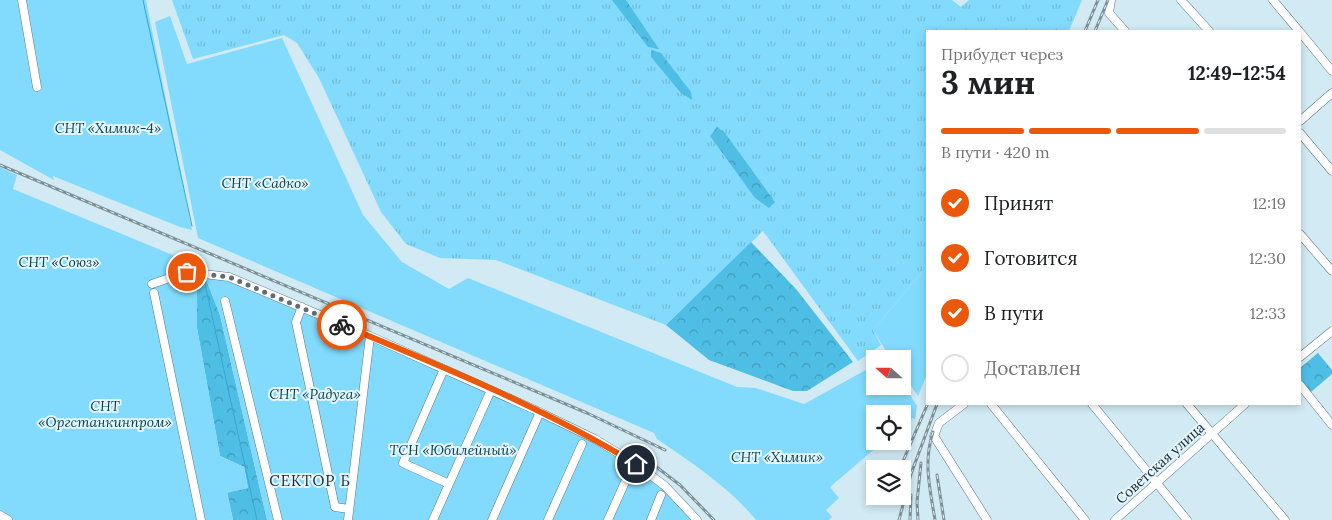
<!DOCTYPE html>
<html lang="ru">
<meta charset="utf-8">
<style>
body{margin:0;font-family:Lora,serif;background:#f6f6f6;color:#202124;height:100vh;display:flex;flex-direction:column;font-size:19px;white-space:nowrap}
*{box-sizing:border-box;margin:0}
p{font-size:16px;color:#757577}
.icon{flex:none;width:28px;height:28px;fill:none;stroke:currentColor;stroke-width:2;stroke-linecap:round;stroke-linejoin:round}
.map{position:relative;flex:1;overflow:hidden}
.panel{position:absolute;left:926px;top:30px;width:375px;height:375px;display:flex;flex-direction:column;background:#fff;border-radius:0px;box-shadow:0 2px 8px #0003}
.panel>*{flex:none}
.needle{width:32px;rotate:291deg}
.tools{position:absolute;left:866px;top:350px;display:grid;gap:10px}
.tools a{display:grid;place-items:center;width:45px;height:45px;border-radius:0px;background:#fff;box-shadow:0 2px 8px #0003;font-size:25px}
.pin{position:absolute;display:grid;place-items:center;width:42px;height:42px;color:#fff;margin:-21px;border:2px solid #fff;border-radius:50%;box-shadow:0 1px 5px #0007}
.courier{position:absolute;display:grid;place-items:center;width:50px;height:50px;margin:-25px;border:4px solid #ea580c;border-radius:50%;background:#fff;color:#222;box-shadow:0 1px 6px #0007}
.headline em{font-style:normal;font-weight:700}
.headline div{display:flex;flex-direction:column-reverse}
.headline{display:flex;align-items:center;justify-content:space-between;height:85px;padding:0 15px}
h1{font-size:32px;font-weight:700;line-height:38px}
.bar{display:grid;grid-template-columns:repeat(4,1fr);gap:8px 5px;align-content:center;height:60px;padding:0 15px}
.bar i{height:6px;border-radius:4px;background:#e0e0e0}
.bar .on{background:#ea580c}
.bar p{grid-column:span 4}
ol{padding:0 15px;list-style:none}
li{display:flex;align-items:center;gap:15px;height:55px}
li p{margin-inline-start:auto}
li .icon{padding:5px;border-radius:50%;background:#ea580c;color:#fff;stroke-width:4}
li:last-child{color:#757577}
li i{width:28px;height:28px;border:2px solid #e0e0e0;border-radius:50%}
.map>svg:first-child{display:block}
.grass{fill:url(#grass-tufts)}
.forest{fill:url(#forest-crowns)}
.garden{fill:#82dbfc}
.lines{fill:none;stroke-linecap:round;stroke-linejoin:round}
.stream{stroke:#34a9ce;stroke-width:1}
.minor-casing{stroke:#617780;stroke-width:9}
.minor{stroke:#fff;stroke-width:8}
.rail-casing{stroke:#7e8f96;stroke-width:3}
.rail{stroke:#e2f6fe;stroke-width:1;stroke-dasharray:4;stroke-linecap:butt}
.done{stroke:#5f6e74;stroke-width:5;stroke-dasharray:0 9}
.route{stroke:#ea580c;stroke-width:6}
.labels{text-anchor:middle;stroke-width:4;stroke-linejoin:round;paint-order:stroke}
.park-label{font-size:14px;font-style:italic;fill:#073b4a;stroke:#e2f6fe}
.street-label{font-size:14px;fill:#222b2f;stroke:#e2f6fe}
.neighbourhood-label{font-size:15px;letter-spacing:1px;fill:#222b2f;stroke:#e2f6fe}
</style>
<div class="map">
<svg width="1332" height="520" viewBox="0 0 1332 520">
<defs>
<pattern id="grass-tufts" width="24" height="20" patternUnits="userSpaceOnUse" patternTransform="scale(1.25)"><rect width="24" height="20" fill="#82dbfc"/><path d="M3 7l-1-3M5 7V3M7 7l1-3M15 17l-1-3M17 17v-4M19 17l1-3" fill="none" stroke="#70bcd8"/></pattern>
<pattern id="forest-crowns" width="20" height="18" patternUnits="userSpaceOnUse" patternTransform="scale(1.25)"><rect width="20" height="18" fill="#4fbee4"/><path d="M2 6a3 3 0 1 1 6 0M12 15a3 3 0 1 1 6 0" fill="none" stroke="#419bb9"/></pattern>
</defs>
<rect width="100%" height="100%" fill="#d1eaf3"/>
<path class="grass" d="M 172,0 L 952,0 L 961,7 L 969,0 L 1082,0 L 1069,31 L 928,31 L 927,266 L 873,330 L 881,345 L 858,361 L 763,231 L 666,325 L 496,260 L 440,258 L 406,244 L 381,212 L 319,78 L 297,43 L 284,35 L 193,59 Z"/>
<path class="forest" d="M 612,0 L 626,0 L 659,49 L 648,47 Z
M 651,50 L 661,53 L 691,92 L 692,100 L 680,92 L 651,57 Z
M 717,127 L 725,133 L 775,202 L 769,208 L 755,198 L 710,136 Z
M 751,242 L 796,289 L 853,362 L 807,391 L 793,391 L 709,360 L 666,325 Z
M 197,273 L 204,274 L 220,315 L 267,520 L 233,520 L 227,492 L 248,488 L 244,467 L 220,456 L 197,328 Z
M 1318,353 L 1332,370 L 1332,374 L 1311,392 L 1300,379 L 1300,368 Z"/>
<path class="garden" d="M 0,0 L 146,0 L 192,230 L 180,227 L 53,176 L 54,180 L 0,150 Z
M 170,16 L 187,64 L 282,38 L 363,215 L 402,262 L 449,289 L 468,278 L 737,387 L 756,388 L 804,404 L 875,365 L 875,386 L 902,386 L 903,383 L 917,406 L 915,420 L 913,418 L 903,426 L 902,414 L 875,414 L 875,441 L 884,441 L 830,487 L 839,498 L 826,510 L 832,517 L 829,520 L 756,520 C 729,487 692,463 657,439 L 654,433 L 198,238 L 155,22 Z
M 0,167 L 17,175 L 13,189 L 180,258 L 187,272 L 197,273 L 197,328 L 220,456 L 244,467 L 248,488 L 227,493 L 233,520 L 0,520 Z
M 927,266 L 927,374 L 918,396 L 903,375 L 902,359 L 891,359 L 873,330 Z
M 204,274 L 229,277 L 533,409 L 636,464 L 697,520 L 267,520 L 220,315 Z"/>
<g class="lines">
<path class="stream" d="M 143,0 L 192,226
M 205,284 L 257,520"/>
<g class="minor-casing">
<path id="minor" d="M 22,0 L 37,87
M 1111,0 L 1109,13 L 1125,31
M 1181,0 L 1209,31
M 1273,0 L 1299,31
M 1300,32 L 1332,71
M 1300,121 L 1332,93
M 1300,133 L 1332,171
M 1300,234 L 1332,271
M 152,284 L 187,272 L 229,277 L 370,336 L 533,409 L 595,439 L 636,464 L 665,486 L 697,520
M 154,293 L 201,520
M 225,301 L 278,520
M 302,307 L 296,322 L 335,507 L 349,509
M 1300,357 L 1332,331
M 444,369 L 403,463 L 449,484
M 1300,385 L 1332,425
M 964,404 L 939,423 L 934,436 L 987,520
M 991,404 L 1085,520
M 1092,404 L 1187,520
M 1187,404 L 1285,520
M 0,515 L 8,520
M 348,520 L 370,336
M 433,520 L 491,390
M 492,520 L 540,412
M 548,520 L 582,444
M 608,520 L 630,471
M 651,520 L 661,495
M 1115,520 L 1245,404"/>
</g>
<use href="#minor" class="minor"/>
<g class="rail-casing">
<path id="rail" d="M 1085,31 L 1098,0
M 1095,31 L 1108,0
M 0,165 L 587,413 L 665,450
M 933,432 C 923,462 930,489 935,520
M 633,449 L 680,485 L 714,520
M 901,466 L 928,403
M 937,475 L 944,520
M 899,520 L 911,474 L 937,404
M 910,520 L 911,495
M 918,520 L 917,502 L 921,463"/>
</g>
<use href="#rail" class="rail"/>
</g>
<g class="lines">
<path class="done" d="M 187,272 L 229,277 L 342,325"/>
<path class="route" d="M 342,325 C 442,366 544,408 636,464"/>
</g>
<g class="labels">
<g class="park-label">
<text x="108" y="133">СНТ «Химик-4»</text>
<text x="265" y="188">СНТ «Садко»</text>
<text x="59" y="267">СНТ «Союз»</text>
<text x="315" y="399">СНТ «Радуга»</text>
<text x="105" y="411">СНТ<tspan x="105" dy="16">«Оргстанкинпром»</tspan></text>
<text x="453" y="455">ТСН «Юбилейный»</text>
<text x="777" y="462">СНТ «Химик»</text>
</g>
<g class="street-label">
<text transform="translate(1160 463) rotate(-42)" y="5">Советская улица</text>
</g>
<g class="neighbourhood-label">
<text x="310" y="486">СЕКТОР Б</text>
</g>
</g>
</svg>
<div class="tools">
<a><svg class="needle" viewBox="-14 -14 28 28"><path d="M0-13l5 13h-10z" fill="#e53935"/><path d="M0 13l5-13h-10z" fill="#757577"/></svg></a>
<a><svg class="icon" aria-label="locate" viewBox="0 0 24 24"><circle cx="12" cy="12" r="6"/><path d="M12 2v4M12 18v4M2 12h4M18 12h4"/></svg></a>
<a><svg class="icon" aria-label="layers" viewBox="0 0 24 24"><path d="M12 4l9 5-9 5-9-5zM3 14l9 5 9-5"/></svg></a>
</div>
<div class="pin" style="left:187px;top:272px;background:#ea580c"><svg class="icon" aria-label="bag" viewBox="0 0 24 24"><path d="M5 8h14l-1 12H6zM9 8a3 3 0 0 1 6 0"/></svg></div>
<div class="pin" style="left:636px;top:464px;background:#1f2937"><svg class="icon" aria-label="home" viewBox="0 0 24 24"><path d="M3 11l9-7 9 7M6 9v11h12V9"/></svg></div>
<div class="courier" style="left:342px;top:325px"><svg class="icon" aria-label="bike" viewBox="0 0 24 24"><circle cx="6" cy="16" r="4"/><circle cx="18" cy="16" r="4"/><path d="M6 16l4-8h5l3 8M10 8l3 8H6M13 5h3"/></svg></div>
<section class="panel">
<div class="headline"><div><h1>3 мин</h1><p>Прибудет через</p></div><em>12:49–12:54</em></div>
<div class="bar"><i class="on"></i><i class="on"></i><i class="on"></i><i></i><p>В пути · 420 m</p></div>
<ol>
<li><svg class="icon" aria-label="check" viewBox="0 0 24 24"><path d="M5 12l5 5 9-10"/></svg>Принят<p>12:19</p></li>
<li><svg class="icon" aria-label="check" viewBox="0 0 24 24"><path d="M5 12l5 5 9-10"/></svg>Готовится<p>12:30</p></li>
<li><svg class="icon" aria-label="check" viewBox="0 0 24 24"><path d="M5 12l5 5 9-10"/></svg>В пути<p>12:33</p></li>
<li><i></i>Доставлен</li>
</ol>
</section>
</div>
